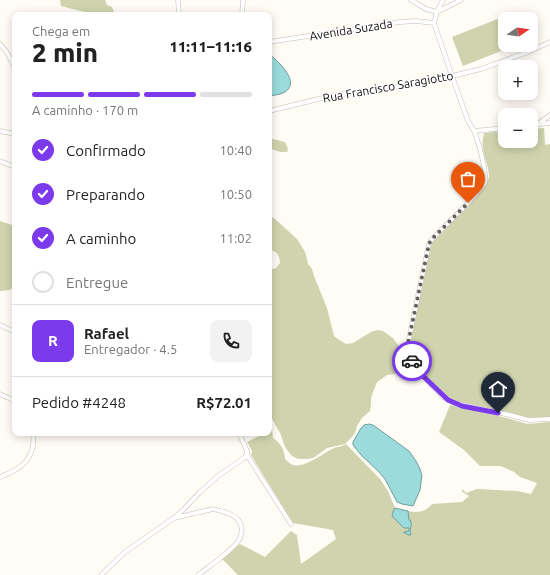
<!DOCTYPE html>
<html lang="pt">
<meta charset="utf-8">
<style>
body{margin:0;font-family:Ubuntu,sans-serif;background:#f2f2f2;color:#222;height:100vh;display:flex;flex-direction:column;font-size:15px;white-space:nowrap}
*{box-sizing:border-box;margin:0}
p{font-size:13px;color:#767676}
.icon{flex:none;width:22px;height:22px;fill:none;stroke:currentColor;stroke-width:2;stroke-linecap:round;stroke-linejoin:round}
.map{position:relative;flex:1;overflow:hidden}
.side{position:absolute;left:12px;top:12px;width:260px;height:424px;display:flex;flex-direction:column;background:#fff;border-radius:8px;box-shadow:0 2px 10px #0003}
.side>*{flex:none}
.needle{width:26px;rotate:77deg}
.tools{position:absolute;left:498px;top:12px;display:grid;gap:8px}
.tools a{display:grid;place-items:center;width:40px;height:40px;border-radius:8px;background:#fff;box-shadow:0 2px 10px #0003;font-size:20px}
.pin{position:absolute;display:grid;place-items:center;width:34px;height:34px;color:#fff;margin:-41px -17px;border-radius:50% 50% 50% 0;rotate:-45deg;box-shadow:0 0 4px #0007}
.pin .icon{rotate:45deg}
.courier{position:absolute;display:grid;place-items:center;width:40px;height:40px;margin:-20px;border:3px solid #7c3aed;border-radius:50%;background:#fff;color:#222;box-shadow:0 1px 5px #0007}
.headline em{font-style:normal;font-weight:800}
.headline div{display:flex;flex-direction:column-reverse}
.headline{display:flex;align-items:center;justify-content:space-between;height:68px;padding:0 20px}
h1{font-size:26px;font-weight:800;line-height:30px}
.bar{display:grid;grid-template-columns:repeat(4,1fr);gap:6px 4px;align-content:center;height:48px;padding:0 20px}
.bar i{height:5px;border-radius:3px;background:#e0e0e0}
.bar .selected{background:#7c3aed}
.bar p{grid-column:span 4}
.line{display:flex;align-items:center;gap:10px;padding:0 20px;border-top:1px solid #e0e0e0}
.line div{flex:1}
.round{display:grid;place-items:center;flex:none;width:42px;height:42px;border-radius:8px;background:#f2f2f2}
ol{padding:0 20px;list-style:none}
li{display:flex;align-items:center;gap:12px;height:44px}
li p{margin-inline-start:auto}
li .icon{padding:4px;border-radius:50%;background:#7c3aed;color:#fff;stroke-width:4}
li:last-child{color:#767676}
li i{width:22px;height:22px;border:2px solid #e0e0e0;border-radius:50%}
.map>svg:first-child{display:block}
.green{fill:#d0d4ae}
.water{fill:#9bdbdb;stroke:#729e9d}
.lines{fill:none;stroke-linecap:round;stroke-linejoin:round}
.minor-casing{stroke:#c3beb7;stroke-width:5}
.minor{stroke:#fff;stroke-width:4}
.done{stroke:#64625e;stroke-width:4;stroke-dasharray:0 7.2}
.route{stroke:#7c3aed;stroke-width:5}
.labels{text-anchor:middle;stroke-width:3;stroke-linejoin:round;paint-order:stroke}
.street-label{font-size:12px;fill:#110f0d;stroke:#fff}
</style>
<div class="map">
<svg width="550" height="575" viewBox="0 0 550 575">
<rect width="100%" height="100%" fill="#fffbf5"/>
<path class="green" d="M 60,0 L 105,0 L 107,5 L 112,7 L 115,15 C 96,15 79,11 61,6 Z
M 505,16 L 506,19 L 505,19 L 505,45 L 516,45 L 463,66 L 452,37 Z
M 544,128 L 545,145 L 550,144 L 550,417 C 544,417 538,418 532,418 C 523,417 516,414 507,412 C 492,409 463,407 450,400 C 441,394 427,378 420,369 C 415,362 409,356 409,348 L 429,246 L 432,242 C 443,231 489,188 489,176 C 489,167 484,158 483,149 C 482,143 483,138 484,133 L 505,131 L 505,141 L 531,141 L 531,129 Z
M 269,138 L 285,142 L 288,149 L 287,152 L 280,152 L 269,148 Z
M 269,215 L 275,219 L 297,239 L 304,250 L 306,255 L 308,264 L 312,269 L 314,276 L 327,308 L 334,336 L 338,339 L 346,344 L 353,343 L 371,332 L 378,330 L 383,331 L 393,338 L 410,363 C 411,367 411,369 408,372 L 387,375 L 377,382 L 373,392 L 371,398 L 371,405 L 370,411 L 362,418 L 357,426 L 355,433 L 352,437 L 345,444 L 327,448 L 313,458 L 307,459 L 298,459 L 292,456 L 285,447 L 281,435 L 269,413 L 269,270 L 276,268 L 280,263 C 279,254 277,252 269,249 Z
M 0,221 L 15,226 L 15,287 L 9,290 L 0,291 Z
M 450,405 L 507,418 L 527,424 L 550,422 L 550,575 L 238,575 L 222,559 L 240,544 L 265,557 L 291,531 L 297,535 L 301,564 L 336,539 L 333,530 L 293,523 L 251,455 L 252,451 L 247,442 L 265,433 L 269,433 L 269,431 L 272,429 L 273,438 C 280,442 285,451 285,459 C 288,461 290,464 293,465 C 306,468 323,453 334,448 C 339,446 342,447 346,444 L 380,479 L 388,491 L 395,508 L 394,509 L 409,528 L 409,531 L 405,532 L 411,535 L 408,511 C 417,513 426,512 432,504 L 462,502 L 469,496 L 462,492 L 462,489 L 466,493 L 477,489 L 517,491 L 531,494 L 537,483 L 520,477 L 514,472 L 501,466 L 480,466 L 464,450 L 439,432 Z"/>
<path class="water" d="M 269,54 C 278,61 301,82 285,92 C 280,95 274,95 269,96 Z
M 369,424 L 373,425 L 409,451 L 416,461 L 420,469 L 422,476 L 421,482 L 420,490 L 413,506 L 402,504 L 397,502 L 385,479 L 379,472 L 361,455 L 353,445 L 353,442 L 361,428 L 364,425 Z
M 395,508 L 408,511 L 409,520 L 411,521 C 412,527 409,528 411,535 L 408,535 L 406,533 L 404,533 L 404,532 L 409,531 L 409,528 L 404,528 L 392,516 L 394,509 Z"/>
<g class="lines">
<g class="minor-casing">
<path id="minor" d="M 178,0 L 179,15
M 411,0 L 426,9 L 437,12
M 437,12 L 461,0
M 242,15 L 243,0
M 434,23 L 452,76 L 468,121 L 474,131 L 505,128
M 434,23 L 437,12 L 443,0
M 269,42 L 400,22 L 416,21 L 434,23
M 0,44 L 6,51 L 15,67
M 269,111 L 335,95 L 402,86 L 452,76 L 481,69 L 528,52 L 550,42
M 538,124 L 550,115
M 531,125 L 550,123
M 0,131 L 15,134
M 474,131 C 478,140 487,172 485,182 C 484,186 479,190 476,194 C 462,210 446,225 431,240 L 429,244 L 407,348 L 407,352 L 408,356 L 422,375 L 443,397 L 454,403 L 510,415 L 529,420 L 550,419
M 0,161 L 15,167
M 0,325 L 15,332
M 0,394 L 15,401
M 239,433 L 247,451 L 247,455 L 291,524
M 0,477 C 22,469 36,458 33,433
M 174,518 L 213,509 C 222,511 236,514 240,523 C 248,539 228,551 218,560 C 211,565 205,570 198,575
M 101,575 L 125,552 L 174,518 L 184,509 L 199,493 L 218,476 L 244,458 L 247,455"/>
</g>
<use href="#minor" class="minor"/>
</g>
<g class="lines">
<path class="done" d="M 412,361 C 408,356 407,354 407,348 L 429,244 L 431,240 L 468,203"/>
<path class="route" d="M 412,361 L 422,375 L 448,400 L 462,406 L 498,413"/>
</g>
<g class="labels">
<g class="street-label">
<text transform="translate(351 30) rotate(-9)" y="4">Avenida Suzada</text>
<text transform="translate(388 87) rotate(-10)" y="4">Rua Francisco Saragiotto</text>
</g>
</g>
</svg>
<div class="tools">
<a><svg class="needle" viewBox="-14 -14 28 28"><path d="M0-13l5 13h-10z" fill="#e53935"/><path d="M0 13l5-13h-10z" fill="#767676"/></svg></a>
<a>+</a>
<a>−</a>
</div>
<div class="pin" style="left:468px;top:203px;background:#ea580c"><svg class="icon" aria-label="bag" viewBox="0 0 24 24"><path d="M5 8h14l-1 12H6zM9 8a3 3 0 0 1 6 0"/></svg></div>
<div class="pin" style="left:498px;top:413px;background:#1f2937"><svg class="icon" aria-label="home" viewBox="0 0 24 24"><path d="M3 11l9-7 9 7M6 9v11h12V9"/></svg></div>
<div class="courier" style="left:412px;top:361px"><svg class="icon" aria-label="car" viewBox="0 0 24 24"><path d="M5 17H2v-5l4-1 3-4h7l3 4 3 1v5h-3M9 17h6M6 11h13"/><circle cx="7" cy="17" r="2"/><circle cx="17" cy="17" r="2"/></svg></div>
<section class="side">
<div class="headline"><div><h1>2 min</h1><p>Chega em</p></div><em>11:11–11:16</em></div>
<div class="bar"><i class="selected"></i><i class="selected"></i><i class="selected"></i><i></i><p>A caminho · 170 m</p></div>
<ol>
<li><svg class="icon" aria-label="check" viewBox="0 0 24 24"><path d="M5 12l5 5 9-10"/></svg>Confirmado<p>10:40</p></li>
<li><svg class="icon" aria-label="check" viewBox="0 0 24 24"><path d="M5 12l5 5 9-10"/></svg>Preparando<p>10:50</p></li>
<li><svg class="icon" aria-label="check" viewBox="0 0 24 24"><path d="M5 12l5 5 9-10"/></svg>A caminho<p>11:02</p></li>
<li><i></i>Entregue</li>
</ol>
<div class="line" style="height:72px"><b class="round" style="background:#7c3aed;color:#fff">R</b><div><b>Rafael</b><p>Entregador · 4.5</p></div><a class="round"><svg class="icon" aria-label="phone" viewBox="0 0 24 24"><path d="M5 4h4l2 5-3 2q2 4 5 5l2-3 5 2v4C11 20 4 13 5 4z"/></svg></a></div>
<div class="line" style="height:52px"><div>Pedido #4248</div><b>R$72.01</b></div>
</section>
</div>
